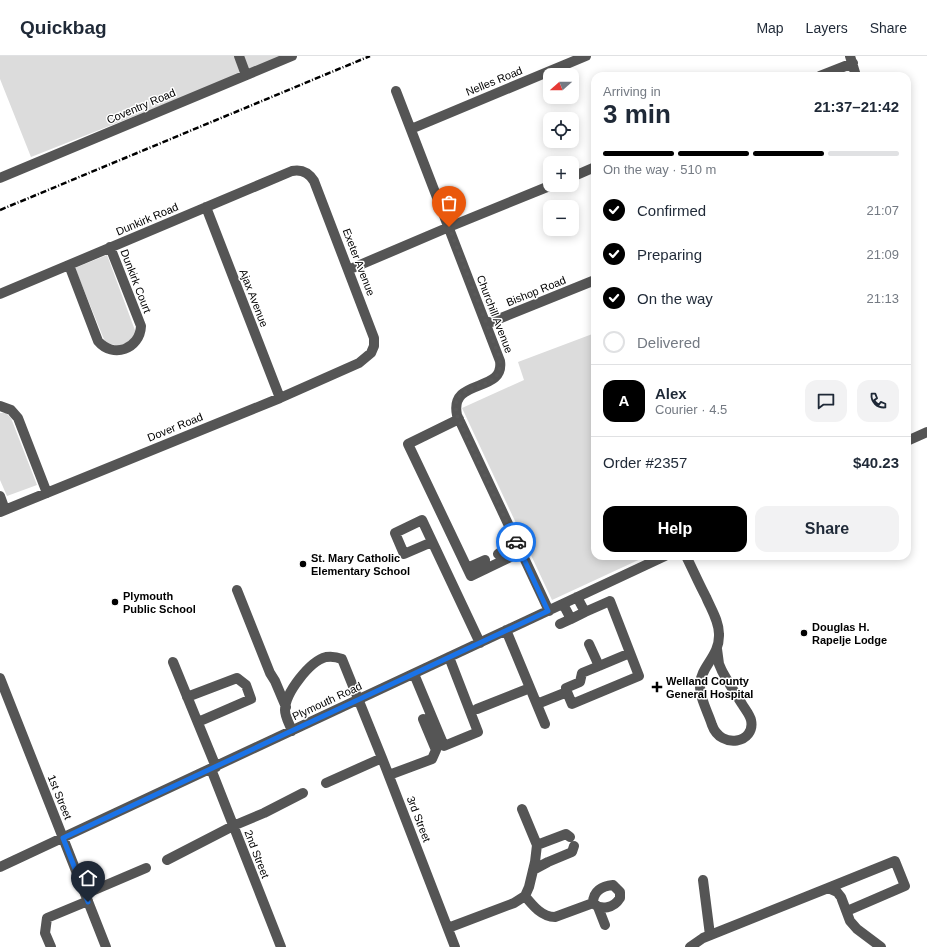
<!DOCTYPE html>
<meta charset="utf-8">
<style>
body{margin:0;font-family:Helvetica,sans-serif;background:#f2f2f3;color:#1f2937;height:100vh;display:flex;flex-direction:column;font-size:15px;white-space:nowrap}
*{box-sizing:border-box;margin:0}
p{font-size:13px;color:#747a83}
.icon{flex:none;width:22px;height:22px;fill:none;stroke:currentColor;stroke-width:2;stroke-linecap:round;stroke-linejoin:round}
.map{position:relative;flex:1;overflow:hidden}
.drawer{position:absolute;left:591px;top:16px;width:320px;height:488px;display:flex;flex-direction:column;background:#fff;border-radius:12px;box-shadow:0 2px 10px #0003}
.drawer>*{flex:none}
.needle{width:26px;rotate:249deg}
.controls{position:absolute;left:543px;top:12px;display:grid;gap:8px}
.controls a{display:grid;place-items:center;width:36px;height:36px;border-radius:8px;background:#fff;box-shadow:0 2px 10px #0003;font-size:20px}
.pin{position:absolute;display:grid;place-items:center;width:34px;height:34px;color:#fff;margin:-41px -17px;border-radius:50% 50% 50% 0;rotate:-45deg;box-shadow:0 0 4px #0007}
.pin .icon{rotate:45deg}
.courier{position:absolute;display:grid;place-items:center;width:40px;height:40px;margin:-20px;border:3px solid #1a73e8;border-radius:50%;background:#fff;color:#222;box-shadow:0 1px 5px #0007}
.head em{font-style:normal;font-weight:600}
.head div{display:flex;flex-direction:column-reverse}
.head{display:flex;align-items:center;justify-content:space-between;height:68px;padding:0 12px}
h1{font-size:26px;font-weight:600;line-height:30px}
.bar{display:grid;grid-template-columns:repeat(4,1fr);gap:6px 4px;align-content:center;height:48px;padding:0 12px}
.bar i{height:5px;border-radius:3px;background:#e0e1e3}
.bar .current{background:#000}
.bar p{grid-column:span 4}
.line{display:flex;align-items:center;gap:10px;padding:0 12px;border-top:1px solid #e0e1e3}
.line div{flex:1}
.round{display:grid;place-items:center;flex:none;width:42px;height:42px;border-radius:12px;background:#f2f2f3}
ol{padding:0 12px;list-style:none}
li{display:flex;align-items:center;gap:12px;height:44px}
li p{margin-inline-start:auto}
li .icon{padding:4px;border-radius:50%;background:#000;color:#fff;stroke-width:4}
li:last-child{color:#747a83}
li i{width:22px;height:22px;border:2px solid #e0e1e3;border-radius:50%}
.action{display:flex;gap:8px;margin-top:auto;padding:8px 12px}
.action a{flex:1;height:46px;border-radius:12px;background:#000;color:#fff;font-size:16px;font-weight:600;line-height:46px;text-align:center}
.action a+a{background:#f2f2f3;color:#1f2937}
header{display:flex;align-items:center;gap:24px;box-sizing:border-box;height:56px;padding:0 20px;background:#fff;border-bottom:1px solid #e0e1e3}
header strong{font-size:19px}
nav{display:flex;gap:22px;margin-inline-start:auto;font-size:14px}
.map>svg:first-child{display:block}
.green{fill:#dcdcdc}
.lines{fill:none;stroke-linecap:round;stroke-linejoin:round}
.minor{stroke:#555;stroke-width:10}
.rail{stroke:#000;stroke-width:2.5;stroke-dasharray:6 2 1 2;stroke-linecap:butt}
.done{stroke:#595959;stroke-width:4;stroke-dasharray:0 7.2}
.route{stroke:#1a73e8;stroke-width:5}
.poi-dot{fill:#000;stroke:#fff;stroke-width:1.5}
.labels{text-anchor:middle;stroke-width:3;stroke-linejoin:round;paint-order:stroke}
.street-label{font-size:11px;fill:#000;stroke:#fff}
.poi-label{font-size:11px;font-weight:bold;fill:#000;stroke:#fff;text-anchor:start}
</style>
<header>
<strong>Quickbag</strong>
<nav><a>Map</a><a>Layers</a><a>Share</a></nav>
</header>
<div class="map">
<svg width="927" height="891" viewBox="0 0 927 891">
<rect width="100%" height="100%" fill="#fff"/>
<path class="green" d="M 0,0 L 286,0 L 31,101 L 0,23 Z
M 107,199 L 136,277 C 126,290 121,291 106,287 L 103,281 L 75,212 Z
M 595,277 L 595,500 L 647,500 L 552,544 L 462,352 L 524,324 L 518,306 Z
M 0,357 L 6,357 L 11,362 L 37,429 L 7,440 L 0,424 Z"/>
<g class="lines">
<path class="minor" d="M 239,0 L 246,19
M 850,0 L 856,20
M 820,20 L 853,7
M 396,35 L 500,305 C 505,338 449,321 457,359 L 549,555
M 411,73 L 586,0
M 572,121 L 595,111
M 0,122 L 292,0
M 206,151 L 280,342
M 69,209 L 98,285 C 113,303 140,293 141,270 L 110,191
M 348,214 L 449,171 L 552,129
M 0,238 L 292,115 C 302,113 309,117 314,125 L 374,282 L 374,290 L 371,297 L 359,307 L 280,342 L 0,456
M 486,268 L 595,224
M 0,350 L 11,354 L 18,362 L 47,437
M 459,363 L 408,388 L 471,520 L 521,496
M 907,385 L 927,376
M 0,440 L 5,454
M 432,486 L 404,498 L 395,477 L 422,464 L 480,587
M 498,498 L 502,495 L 514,500
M 686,500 C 693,514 699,528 706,541 C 711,553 719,565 719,578 C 720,600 701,610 700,628 C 699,641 708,656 712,669 C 721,694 756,687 751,664 C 750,659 745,653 742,648 C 735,637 728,626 722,615 L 719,608 L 717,593
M 467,512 L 485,504
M 237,534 L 270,617 L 275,625 L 286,651
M 563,548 L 571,563 L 585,556 L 577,541
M 560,568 L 571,563
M 506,574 L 545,668
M 173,606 L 216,711
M 599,610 L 630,597
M 414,618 L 444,690 L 478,676 L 449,601
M 0,622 L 106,891
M 567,636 L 566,632 L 580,626 L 582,617 L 599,610 L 589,588
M 187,641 L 237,622 L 246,629 L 251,643 L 198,666
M 537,648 L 567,636 L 572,648 L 639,620 L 610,545 L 585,556
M 477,653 L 530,632
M 292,675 C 290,669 285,661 285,654 C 285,637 310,605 326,601 C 332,600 337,601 342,603 L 382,702 L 455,891
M 211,713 L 281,891
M 389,719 L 432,703 L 436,694 L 423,663
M 326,727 L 382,702
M 537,789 L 566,778 L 570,781
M 167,804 L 233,770 L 264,757 L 303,737
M 0,811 L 665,500
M 533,814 L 548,806 L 572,796 L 574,790
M 703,824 L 710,879
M 613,829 L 620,836 L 620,842 C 614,852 601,855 593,847 C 593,835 602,830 613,829 Z
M 828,832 L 895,805 L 905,830 L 847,855
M 85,838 L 146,812
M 525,840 C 533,850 542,861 555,861 L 593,847
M 598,851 L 605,869
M 448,872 L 514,847 L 525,840 L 529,831 L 535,806 L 537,789 L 522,753
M 51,891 L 45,877 L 47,862 L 88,845
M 690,891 L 703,882 L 828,832 L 837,836 L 841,841 L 850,865 L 857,873 L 881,891"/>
<path class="rail" d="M 0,154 L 370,0"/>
</g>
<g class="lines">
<path class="done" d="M 449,171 L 499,300 C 510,342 443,319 458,362 L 516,486"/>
<path class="route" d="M 88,846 L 63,782 L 548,555 L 516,486"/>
</g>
<g class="poi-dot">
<circle cx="303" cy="508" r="4"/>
<circle cx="115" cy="546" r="4"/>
<circle cx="804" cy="577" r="4"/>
<path d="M655 625h4v4h4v4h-4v4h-4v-4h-4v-4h4z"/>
</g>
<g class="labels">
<g class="street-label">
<text transform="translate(494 25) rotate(-22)" y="4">Nelles Road</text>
<text transform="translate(141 50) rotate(-23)" y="4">Coventry Road</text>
<text transform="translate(147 163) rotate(-23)" y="4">Dunkirk Road</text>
<text transform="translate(359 206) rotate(69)" y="4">Exeter Avenue</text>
<text transform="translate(136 225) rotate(69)" y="4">Dunkirk Court</text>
<text transform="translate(536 235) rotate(-22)" y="4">Bishop Road</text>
<text transform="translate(254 242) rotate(69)" y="4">Ajax Avenue</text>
<text transform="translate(495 258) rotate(69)" y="4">Churchill Avenue</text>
<text transform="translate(175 371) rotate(-22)" y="4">Dover Road</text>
<text transform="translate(327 645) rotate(-25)" y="4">Plymouth Road</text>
<text transform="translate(60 741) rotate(68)" y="4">1st Street</text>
<text transform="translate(419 763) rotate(69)" y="4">3rd Street</text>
<text transform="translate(257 798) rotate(69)" y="4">2nd Street</text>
</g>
<g class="poi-label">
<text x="311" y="506">St. Mary Catholic<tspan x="311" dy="13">Elementary School</tspan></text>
<text x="123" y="544">Plymouth<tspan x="123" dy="13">Public School</tspan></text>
<text x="812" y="575">Douglas H.<tspan x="812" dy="13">Rapelje Lodge</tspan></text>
<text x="666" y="629">Welland County<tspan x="666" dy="13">General Hospital</tspan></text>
</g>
</g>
</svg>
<div class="controls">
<a><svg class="needle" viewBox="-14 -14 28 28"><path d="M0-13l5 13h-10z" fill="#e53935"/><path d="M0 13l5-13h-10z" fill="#747a83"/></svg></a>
<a><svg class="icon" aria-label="locate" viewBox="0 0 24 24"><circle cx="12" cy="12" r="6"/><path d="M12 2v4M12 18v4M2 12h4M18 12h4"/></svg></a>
<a>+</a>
<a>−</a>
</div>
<div class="pin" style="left:449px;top:171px;background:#ea580c"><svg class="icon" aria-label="bag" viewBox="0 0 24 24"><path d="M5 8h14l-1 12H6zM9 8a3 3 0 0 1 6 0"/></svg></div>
<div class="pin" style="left:88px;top:846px;background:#1f2937"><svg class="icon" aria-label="home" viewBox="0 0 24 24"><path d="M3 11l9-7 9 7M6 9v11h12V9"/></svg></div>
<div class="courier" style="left:516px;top:486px"><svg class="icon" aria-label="car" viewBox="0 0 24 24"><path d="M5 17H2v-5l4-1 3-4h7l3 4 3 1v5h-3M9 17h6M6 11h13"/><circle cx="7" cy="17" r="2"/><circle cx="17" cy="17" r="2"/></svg></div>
<section class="drawer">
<div class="head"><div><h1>3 min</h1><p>Arriving in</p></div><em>21:37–21:42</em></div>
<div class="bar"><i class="current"></i><i class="current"></i><i class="current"></i><i></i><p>On the way · 510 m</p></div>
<ol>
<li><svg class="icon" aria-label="check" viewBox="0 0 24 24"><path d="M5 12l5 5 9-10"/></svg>Confirmed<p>21:07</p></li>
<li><svg class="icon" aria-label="check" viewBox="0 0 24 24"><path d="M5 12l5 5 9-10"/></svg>Preparing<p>21:09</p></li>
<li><svg class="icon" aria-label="check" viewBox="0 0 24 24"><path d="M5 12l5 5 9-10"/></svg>On the way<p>21:13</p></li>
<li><i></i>Delivered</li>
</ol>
<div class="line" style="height:72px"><b class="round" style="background:#000;color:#fff">A</b><div><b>Alex</b><p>Courier · 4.5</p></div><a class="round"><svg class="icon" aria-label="chat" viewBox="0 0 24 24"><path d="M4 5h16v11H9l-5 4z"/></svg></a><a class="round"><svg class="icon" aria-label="phone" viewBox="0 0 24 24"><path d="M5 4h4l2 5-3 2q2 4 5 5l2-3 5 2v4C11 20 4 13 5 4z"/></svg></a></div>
<div class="line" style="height:52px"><div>Order #2357</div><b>$40.23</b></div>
<div class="action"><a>Help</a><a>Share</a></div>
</section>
</div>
